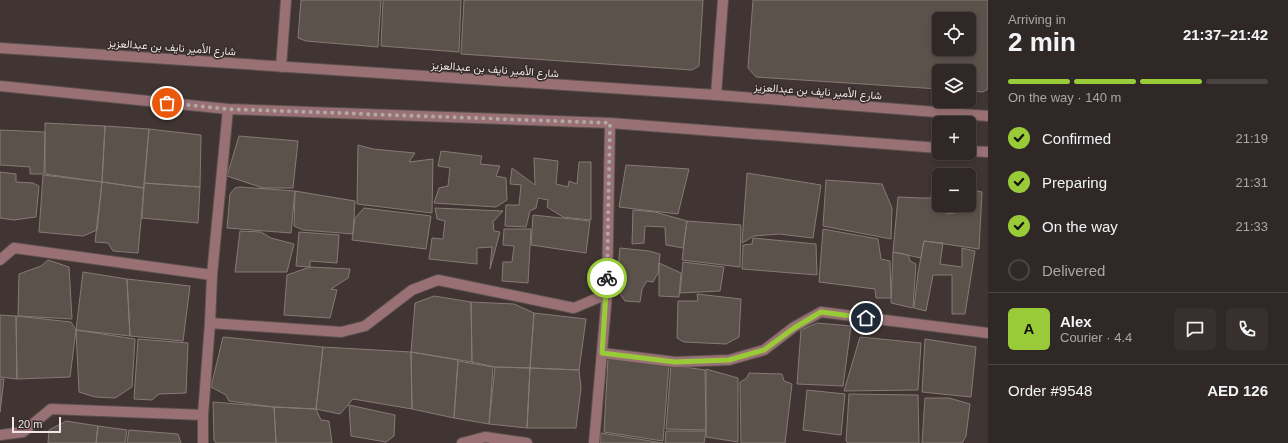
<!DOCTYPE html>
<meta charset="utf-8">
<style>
body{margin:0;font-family:Helvetica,Vazirmatn,sans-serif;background:#38302e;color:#f1f3f6;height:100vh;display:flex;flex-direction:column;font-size:15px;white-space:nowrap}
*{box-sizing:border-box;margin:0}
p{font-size:13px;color:#a8a6a7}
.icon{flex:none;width:22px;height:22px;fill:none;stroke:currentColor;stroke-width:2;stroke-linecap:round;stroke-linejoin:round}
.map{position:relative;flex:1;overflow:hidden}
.panel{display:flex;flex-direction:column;background:#302826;width:300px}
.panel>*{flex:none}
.fabs{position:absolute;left:932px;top:12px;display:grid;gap:8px}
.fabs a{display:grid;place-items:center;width:44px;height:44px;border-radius:6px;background:#302826;box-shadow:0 2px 6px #0003,0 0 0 1px #4b4443;font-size:20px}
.scale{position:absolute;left:12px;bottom:10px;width:49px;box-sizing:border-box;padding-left:4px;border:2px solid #eee7e5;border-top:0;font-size:11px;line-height:14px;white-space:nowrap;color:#eee7e5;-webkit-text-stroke:3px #352b29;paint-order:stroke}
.pin{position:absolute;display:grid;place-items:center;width:34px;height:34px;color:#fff;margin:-17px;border:2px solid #fff;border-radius:50%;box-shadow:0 1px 4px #0007}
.courier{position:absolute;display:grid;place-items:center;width:40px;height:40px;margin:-20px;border:3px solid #98cb37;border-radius:50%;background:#fff;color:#222;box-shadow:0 1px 5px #0007}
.headline em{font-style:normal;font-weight:700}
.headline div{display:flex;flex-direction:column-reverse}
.headline{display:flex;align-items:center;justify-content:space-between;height:68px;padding:0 20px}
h1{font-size:26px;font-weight:700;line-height:30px}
.bar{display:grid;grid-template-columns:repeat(4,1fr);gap:6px 4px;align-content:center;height:48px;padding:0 20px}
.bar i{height:5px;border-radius:3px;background:#4b4443}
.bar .selected{background:#98cb37}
.bar p{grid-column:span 4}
.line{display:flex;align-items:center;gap:10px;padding:0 20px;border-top:1px solid #4b4443}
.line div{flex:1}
.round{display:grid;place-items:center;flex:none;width:42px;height:42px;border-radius:6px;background:#38302e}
ol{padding:0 20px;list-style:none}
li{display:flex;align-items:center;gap:12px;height:44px}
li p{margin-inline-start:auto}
li .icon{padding:4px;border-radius:50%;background:#98cb37;color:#111;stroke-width:4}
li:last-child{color:#a8a6a7}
li i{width:22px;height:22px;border:2px solid #4b4443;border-radius:50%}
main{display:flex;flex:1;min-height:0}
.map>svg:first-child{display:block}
.building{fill:#5c524c;stroke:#857a74;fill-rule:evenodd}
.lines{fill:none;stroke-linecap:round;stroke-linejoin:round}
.minor-casing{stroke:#5c514f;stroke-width:12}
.minor{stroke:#997175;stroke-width:10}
.done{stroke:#b1a9a6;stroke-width:4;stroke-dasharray:0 7.2}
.route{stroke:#98cb37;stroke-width:5}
.labels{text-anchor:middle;stroke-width:3;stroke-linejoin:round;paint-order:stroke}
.street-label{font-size:11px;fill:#eee7e5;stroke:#352b29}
</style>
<main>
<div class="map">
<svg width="988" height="443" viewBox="0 0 988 443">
<rect width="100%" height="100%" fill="#403532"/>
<path class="building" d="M 301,0 L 381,0 L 378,47 L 306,41 L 298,38 Z
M 383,0 L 461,0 L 459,52 L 381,46 Z
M 464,0 L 703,0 L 699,66 L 692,70 L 461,54 Z
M 753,0 L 988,0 L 988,89 L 983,92 L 969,91 L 969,71 L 939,71 L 939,89 L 756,77 L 748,68 ZM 939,19 L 969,19 L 969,49 L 939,49 Z
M 45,123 L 105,126 L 102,182 L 45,174 Z
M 105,126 L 149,129 L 144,188 L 102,182 Z
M 149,129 L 201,135 L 200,187 L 144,183 Z
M 0,130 L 45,132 L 44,174 L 30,174 L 30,167 L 0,165 Z
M 239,136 L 298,141 L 293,188 L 263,188 L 227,176 Z
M 358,145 L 373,149 L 415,153 L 409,162 L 433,159 L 432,213 L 357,204 Z
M 441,151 L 482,156 L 480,164 L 500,166 L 496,176 L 506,178 L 507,200 L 496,207 L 434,203 L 439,188 L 448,186 L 450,168 L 438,166 Z
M 534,158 L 558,161 L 556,184 L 568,187 L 569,181 L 577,184 L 579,162 L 591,162 L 591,220 L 563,217 L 547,207 L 548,200 L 538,198 L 536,208 L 530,211 L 526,227 L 505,226 L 506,205 L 519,205 L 521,185 L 510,184 L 512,168 L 535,185 Z
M 626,165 L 689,169 L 678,214 L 619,207 Z
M 0,172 L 16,174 L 16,182 L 33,183 L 39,186 L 36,217 L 14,220 L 0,218 Z
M 747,173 L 821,185 L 813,238 L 779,234 L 754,236 L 742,243 Z
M 43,175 L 102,182 L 97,230 L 83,236 L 39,232 Z
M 826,180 L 882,184 L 892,208 L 891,239 L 823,226 Z
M 102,182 L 144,188 L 138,253 L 113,251 L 108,243 L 95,242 Z
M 144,183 L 200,187 L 198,223 L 142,218 Z
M 932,186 L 939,187 L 939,205 L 946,205 L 946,214 L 955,213 L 956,209 L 964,211 L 965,205 L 969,205 L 969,189 L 982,192 L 979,249 L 924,241 L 921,258 L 893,252 L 898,197 L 923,198 L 931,198 Z
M 240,187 L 295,191 L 291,233 L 227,228 L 230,194 L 235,188 Z
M 295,191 L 355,201 L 353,234 L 303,230 L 294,226 Z
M 364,208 L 431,216 L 426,249 L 352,240 L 355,218 Z
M 435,208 L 503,211 L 493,222 L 494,231 L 500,232 L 490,269 L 492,247 L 477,248 L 477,264 L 429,259 L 432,238 L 443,239 L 445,221 L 437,219 Z
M 633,210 L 655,212 L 687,221 L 683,248 L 666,245 L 665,227 L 645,226 L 644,243 L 632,244 Z
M 533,215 L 590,221 L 586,253 L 531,245 Z
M 687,221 L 741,225 L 740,267 L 682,260 Z
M 504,229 L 531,229 L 528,283 L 502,281 L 503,262 L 512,262 L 514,246 L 503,245 Z
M 823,229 L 878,239 L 881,259 L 890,261 L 891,298 L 876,298 L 875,289 L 819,282 Z
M 240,231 L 261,232 L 271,238 L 294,244 L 287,272 L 235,272 Z
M 299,232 L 339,235 L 337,263 L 310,261 L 310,267 L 296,266 Z
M 753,238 L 816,244 L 817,275 L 742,269 L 743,245 L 752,244 Z
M 924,241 L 943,243 L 940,264 L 962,267 L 962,248 L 975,251 L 965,314 L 952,314 L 952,275 L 933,275 L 926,311 L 914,308 L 918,273 Z
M 620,248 L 649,251 L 660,254 L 658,273 L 653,282 L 647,281 L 642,289 L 640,302 L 625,301 L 616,288 Z
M 893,252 L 908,255 L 909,257 L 910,261 L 916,264 L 913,308 L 891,303 Z
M 48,260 L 69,267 L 72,319 L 18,316 L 19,274 L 41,266 Z
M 683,262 L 724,267 L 720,291 L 680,293 Z
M 659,263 L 681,273 L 679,297 L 659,296 Z
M 310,267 L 350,269 L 348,278 L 331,289 L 337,290 L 330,318 L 284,315 L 287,275 Z
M 83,272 L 127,279 L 130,336 L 76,330 Z
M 127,279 L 190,286 L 183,341 L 130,336 Z
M 697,294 L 741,299 L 739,337 L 726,344 L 684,342 L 677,338 L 678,301 L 698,301 Z
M 434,296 L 471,302 L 472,362 L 411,352 L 415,303 Z
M 471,302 L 514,304 L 534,313 L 530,368 L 495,367 L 472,362 Z
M 534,313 L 586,319 L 579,370 L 530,368 Z
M 0,315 L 16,316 L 17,379 L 0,377 Z
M 16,316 L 71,322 L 76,330 L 70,377 L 17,379 Z
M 817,323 L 851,326 L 843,386 L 797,384 L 801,330 Z
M 76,330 L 135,339 L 132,387 L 115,398 L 95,397 L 79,392 Z
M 223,337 L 323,347 L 316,409 L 274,407 L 229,401 L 226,395 L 211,387 Z
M 860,337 L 921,343 L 918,390 L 844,391 Z
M 138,339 L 188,343 L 186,393 L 159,394 L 152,400 L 134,399 Z
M 925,339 L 976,347 L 971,397 L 922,392 Z
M 323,347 L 411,352 L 412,409 L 353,399 L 340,414 L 316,409 Z
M 411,352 L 458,360 L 454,418 L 412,409 Z
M 608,358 L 669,364 L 663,441 L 604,432 Z
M 458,361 L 493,367 L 489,424 L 454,418 Z
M 671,365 L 705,370 L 706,430 L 666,429 Z
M 495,367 L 530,368 L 527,428 L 489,424 Z
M 530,368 L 579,370 L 581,388 L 576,428 L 527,428 Z
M 706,369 L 738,378 L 738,442 L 706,437 Z
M 749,373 L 782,374 L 784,381 L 792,384 L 785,443 L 741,443 L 740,382 L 747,378 Z
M 0,379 L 4,379 L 0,412 Z
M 807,390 L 845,394 L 841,435 L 803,430 Z
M 849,394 L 918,395 L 919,443 L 848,443 L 846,441 Z
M 925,398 L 949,398 L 970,404 L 966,436 L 962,443 L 922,443 Z
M 213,402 L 274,407 L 276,443 L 216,443 L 214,440 Z
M 349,405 L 395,415 L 394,436 L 386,442 L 351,436 Z
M 274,407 L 316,409 L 321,420 L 329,421 L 332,443 L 276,443 Z
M 66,421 L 98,426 L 96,443 L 48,443 L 49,430 Z
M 98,426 L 127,430 L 125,443 L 96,443 Z
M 129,430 L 178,434 L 181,443 L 127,443 Z
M 666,431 L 706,431 L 704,443 L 665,443 Z
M 601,433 L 663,443 L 600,443 Z"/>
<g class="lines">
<g class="minor-casing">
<path id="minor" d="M 0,48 L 716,95 L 988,116
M 281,67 L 286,0
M 0,86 L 228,109 L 610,123 L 939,148
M 716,95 L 723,0
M 969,151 L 988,152
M 0,260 L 14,248 L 212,275
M 210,323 L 341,332 L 365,326 L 412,290 L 438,280 L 574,308 L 607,294
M 602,353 L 675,362 L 729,360 L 764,350 L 794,327 L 821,312 L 988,333
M 0,435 L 23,432 L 51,409 L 203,415
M 203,443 L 203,415 L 210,323 L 212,275 L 228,109
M 462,443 L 485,437 L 527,443
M 594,443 L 607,294 L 610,123"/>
</g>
<use href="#minor" class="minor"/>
</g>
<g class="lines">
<path class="done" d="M 167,103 L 228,109 L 610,123 L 607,278"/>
<path class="route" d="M 607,278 L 602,353 L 675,362 L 729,360 L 764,350 L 794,328 L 821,312 L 866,318"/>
</g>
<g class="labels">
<g class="street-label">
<text transform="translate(172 47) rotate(4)" y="4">شارع الأمير نايف بن عبدالعزيز</text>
<text transform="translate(495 69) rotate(4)" y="4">شارع الأمير نايف بن عبدالعزيز</text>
<text transform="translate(818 91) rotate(4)" y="4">شارع الأمير نايف بن عبدالعزيز</text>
</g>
</g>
</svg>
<div class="fabs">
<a><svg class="icon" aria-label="locate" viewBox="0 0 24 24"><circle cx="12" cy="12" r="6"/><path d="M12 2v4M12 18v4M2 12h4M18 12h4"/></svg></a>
<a><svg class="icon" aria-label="layers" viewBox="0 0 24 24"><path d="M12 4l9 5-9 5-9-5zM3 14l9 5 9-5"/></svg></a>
<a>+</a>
<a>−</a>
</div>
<div class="scale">20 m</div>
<div class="pin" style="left:167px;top:103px;background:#ea580c"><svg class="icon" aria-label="bag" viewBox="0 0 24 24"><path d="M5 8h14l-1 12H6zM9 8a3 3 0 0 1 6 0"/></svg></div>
<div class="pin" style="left:866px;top:318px;background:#1f2937"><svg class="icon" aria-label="home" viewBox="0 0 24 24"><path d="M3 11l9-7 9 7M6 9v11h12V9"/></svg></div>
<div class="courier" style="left:607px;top:278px"><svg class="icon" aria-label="bike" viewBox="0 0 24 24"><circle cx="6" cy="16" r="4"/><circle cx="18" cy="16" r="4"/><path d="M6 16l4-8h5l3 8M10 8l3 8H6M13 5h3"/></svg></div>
</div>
<section class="panel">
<div class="headline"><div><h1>2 min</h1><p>Arriving in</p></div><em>21:37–21:42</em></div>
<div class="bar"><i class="selected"></i><i class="selected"></i><i class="selected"></i><i></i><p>On the way · 140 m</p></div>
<ol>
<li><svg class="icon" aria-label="check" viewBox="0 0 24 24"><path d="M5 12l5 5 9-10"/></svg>Confirmed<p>21:19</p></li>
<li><svg class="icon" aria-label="check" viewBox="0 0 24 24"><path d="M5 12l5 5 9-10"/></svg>Preparing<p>21:31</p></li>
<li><svg class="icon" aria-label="check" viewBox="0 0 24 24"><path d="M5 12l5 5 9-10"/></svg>On the way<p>21:33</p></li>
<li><i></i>Delivered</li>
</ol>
<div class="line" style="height:72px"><b class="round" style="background:#98cb37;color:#111">A</b><div><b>Alex</b><p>Courier · 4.4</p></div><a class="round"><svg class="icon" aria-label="chat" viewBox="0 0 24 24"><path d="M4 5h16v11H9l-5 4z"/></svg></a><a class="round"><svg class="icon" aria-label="phone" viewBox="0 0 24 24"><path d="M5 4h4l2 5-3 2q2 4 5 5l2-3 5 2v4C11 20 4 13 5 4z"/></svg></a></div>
<div class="line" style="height:52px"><div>Order #9548</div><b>AED 126</b></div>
</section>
</main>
